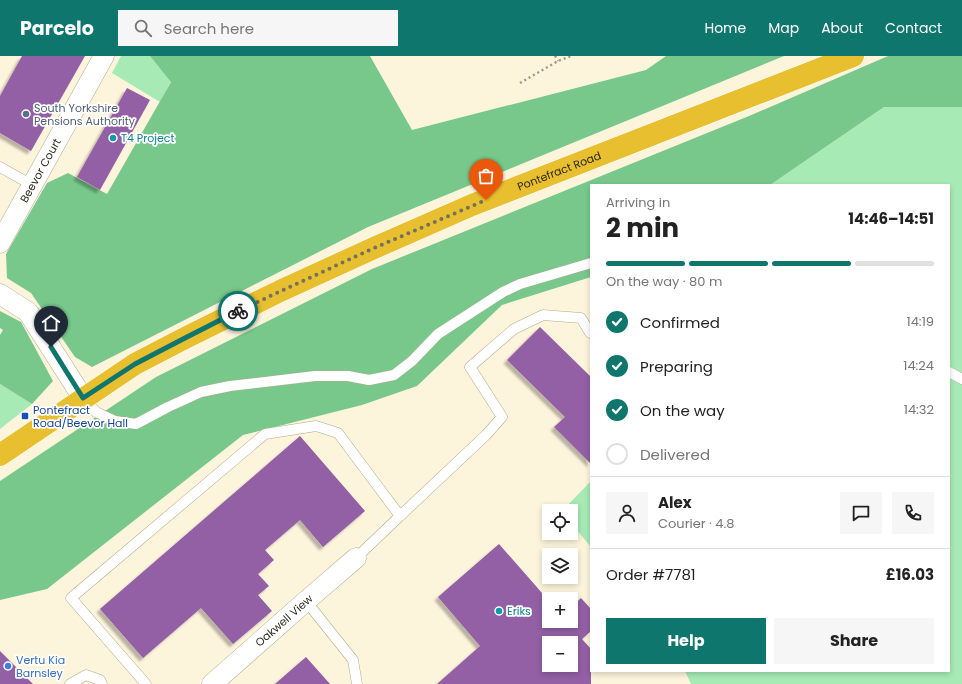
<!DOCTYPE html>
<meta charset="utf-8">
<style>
body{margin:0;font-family:Poppins,sans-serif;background:#f6f6f6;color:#222;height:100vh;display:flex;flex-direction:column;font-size:15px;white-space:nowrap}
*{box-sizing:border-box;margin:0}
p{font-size:13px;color:#767676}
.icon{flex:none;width:22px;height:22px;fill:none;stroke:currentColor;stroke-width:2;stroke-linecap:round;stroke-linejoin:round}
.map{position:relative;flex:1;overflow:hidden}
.drawer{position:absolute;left:590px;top:128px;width:360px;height:488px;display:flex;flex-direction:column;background:#fff;border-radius:0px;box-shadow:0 2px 6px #0003}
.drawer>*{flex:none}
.fabs{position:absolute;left:542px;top:448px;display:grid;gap:8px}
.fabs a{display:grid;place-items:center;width:36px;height:36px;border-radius:0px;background:#fff;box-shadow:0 2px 6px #0003;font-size:20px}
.pin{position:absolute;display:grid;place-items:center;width:34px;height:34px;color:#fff;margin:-41px -17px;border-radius:50% 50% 50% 0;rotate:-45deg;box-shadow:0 0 4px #0007}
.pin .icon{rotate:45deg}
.courier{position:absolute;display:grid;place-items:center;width:40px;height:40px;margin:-20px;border:3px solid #0f766e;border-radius:50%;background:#fff;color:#222;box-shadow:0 1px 5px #0007}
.headline em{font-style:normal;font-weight:700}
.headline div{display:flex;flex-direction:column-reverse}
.headline{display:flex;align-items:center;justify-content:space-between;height:68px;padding:0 16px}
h1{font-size:26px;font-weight:700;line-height:30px}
.bar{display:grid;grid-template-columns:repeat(4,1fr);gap:6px 4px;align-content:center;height:48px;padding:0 16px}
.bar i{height:5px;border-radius:3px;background:#e0e0e0}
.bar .current{background:#0f766e}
.bar p{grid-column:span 4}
.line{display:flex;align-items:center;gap:10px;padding:0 16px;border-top:1px solid #e0e0e0}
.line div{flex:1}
.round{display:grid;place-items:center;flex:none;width:42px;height:42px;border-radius:0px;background:#f6f6f6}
ol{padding:0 16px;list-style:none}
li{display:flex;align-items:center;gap:12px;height:44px}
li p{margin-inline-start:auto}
li .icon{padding:4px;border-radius:50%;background:#0f766e;color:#fff;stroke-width:4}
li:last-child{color:#767676}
li i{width:22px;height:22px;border:2px solid #e0e0e0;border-radius:50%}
.button{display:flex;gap:8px;margin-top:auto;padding:8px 16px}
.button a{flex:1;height:46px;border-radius:0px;background:#0f766e;color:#fff;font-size:16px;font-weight:700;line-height:46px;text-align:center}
.button a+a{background:#f6f6f6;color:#222}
header{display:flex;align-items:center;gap:24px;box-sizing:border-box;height:56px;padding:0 20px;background:#0f766e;color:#fff}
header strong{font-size:19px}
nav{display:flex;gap:22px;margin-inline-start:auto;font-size:14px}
.search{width:280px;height:36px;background:#f6f6f6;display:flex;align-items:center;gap:10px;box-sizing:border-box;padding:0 14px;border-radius:0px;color:#767676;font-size:15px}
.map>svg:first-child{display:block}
.green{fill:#a7eab5}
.forest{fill:#78c88b}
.building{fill:#935fa5;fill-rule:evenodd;filter:url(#shadow)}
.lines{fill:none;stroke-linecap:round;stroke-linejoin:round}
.lane-casing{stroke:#b4a98d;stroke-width:11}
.street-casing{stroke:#b4a98d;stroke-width:21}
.highway-casing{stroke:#fff;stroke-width:23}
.path{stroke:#9e9785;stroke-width:2.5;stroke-dasharray:2 3;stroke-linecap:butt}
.lane{stroke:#fff;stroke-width:10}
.street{stroke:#fff;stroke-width:20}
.highway{stroke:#e8bf2f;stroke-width:22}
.done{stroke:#767060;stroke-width:4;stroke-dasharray:0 7.2}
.route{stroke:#0f766e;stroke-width:5}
.service-dot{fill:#5c6f8a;stroke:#fff;stroke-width:1.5}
.culture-dot{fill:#0f9aa8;stroke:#fff;stroke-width:1.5}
.transit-dot{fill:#1a4fb4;stroke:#fff;stroke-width:1.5}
.shop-dot{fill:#3f7fe0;stroke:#fff;stroke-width:1.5}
.labels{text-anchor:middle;stroke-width:3.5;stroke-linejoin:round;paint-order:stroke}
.service-label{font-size:11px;fill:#4e5e75;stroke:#fff;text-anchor:start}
.culture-label{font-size:11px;fill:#0d838f;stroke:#fff;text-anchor:start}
.street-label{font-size:11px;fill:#2d291e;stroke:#fff}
.transit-label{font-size:11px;fill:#164399;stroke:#fff;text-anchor:start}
.shop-label{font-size:11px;fill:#366cbe;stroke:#fff;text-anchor:start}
</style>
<header>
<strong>Parcelo</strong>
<div class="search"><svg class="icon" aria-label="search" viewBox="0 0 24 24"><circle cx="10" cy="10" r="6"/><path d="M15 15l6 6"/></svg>Search here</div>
<nav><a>Home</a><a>Map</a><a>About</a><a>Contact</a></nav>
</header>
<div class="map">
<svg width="962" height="628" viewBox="0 0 962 628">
<defs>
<filter id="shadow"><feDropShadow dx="-3.5" dy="3.5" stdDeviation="1" flood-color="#0004"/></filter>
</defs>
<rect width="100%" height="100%" fill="#fdf4dc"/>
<path class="green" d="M 121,0 L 150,0 L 171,25 L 160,46 L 112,17 Z
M 884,51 L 962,51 L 962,628 L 691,628 L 685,615 L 949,615 L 949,129 L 770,129 Z
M 0,328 L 32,348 L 0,373 Z
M 591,425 L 591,491 L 571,467 L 571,455 L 562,455 Z"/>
<path class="forest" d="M 150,0 L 370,0 L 412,74 L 646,14 L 666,0 L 784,0 L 368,171 L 92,311 L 75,301 L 31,237 L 7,222 L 6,198 L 47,127 L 68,117 L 107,138 L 171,26 Z
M 888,0 L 962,0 L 962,51 L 884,51 L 770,129 L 591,129 L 591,221 L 502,249 L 417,330 L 362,349 L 243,379 L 47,533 L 0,544 L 0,425 L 156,321 L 372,213 L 749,60 Z
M 0,255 L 21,266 L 53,325 L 32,348 L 0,328 L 0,279 L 3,274 L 0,272 Z"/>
<path class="building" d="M 22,0 L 85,0 L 31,95 L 0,77 L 0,40 Z
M 127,32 L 150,44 L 100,134 L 77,121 Z
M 540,271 L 591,321 L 591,408 L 554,371 L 565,361 L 507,304 Z
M 300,380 L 365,455 L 323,491 L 300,464 L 265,494 L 274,504 L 258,518 L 269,530 L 258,539 L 272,555 L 233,588 L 201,552 L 143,602 L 100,553 Z
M 499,488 L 549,545 L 549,565 L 571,565 L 571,551 L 581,542 L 591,553 L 591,575 L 582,583 L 591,593 L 591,628 L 437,628 L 480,590 L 438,541 ZM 549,587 L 571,587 L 571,609 L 549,609 Z
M 0,595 L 33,628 L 0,628 Z
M 306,601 L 330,628 L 275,628 Z"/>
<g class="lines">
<g class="lane-casing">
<path id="lane" d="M 0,111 L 32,129
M 949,316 L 962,323
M 83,342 L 96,356 L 115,365 L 136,368 L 168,351 L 201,336 L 230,330 L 315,320 L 348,320 L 369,324 L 394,319 L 412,305 L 438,278 L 503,236 L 520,228 L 591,207
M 400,460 L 486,379 L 502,361 L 470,311 L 514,273 L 543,259 L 581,262 L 590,277 L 591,276
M 306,545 L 353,604 L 357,628
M 70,628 L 86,619 L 100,624 L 102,628
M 146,628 L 71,542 L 265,378 L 316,370 L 338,377 L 400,460 L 356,502"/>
</g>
<g class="street-casing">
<g id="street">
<path id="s1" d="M 0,187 L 104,0"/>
<path d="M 0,238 L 28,256 L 83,342"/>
<path id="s2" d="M 212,628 L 306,545 L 356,502"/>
</g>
</g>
<g class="highway-casing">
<g id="highway">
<path id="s3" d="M 0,399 L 135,308 L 185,282 L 280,235 L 374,192 L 472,149 L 853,0"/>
</g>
</g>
<path class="path" d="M 555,0 L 558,5
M 520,27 L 558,5 L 571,0"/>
<use href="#lane" class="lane"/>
<use href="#street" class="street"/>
<use href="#highway" class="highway"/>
</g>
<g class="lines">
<path class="done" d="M 238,255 L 374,192 L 486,144"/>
<path class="route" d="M 51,291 L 83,342 L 135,308 L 185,282 L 238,255"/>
</g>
<circle class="service-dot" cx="26" cy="58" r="4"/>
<g class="culture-dot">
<circle cx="113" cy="82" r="4"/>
<circle cx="499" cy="555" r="4"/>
</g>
<rect class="transit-dot" x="21" y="356" width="8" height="8" rx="2"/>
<circle class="shop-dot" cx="8" cy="610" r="4"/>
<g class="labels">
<g class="service-label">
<text x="34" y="56">South Yorkshire<tspan x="34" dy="13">Pensions Authority</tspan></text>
</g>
<g class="culture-label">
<text x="121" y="86">T4 Project</text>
<text x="507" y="559">Eriks</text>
</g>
<g class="street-label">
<text dy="4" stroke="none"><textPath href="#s1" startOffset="83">Beevor Court</textPath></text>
<text dy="4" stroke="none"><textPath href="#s3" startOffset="629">Pontefract Road</textPath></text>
<text dy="4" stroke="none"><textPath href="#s2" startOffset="96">Oakwell View</textPath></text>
</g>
<g class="transit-label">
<text x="33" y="358">Pontefract<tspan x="33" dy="13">Road/Beevor Hall</tspan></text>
</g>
<g class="shop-label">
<text x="16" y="608">Vertu Kia<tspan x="16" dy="13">Barnsley</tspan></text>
</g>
</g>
</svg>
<div class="fabs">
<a><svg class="icon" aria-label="locate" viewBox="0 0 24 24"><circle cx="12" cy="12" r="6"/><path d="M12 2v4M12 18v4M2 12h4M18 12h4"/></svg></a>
<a><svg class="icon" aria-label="layers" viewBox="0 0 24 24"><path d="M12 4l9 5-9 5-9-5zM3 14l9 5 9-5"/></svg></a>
<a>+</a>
<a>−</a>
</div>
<div class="pin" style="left:486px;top:144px;background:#ea580c"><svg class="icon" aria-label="bag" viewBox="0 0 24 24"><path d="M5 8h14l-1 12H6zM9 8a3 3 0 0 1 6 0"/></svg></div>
<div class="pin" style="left:51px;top:291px;background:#1f2937"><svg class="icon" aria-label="home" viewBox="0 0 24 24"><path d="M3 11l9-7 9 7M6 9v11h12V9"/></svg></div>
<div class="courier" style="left:238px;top:255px"><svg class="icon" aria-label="bike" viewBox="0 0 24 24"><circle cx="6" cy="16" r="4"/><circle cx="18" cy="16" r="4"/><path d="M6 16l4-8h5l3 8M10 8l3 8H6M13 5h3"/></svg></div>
<section class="drawer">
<div class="headline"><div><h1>2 min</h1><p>Arriving in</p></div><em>14:46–14:51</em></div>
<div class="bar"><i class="current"></i><i class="current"></i><i class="current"></i><i></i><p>On the way · 80 m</p></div>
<ol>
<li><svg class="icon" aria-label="check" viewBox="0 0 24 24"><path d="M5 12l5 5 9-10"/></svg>Confirmed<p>14:19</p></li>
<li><svg class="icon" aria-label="check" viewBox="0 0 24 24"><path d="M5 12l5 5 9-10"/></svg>Preparing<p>14:24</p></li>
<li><svg class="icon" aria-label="check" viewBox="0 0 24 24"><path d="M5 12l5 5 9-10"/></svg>On the way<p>14:32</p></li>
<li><i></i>Delivered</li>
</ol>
<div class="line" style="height:72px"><a class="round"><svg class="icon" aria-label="person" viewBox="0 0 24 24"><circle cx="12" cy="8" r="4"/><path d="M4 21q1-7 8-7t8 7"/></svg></a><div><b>Alex</b><p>Courier · 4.8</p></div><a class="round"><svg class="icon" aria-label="chat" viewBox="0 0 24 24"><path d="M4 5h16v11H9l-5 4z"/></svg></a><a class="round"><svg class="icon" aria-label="phone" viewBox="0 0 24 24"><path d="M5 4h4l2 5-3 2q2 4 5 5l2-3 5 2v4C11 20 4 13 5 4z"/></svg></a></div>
<div class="line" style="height:52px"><div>Order #7781</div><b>£16.03</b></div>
<div class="button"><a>Help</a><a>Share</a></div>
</section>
</div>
